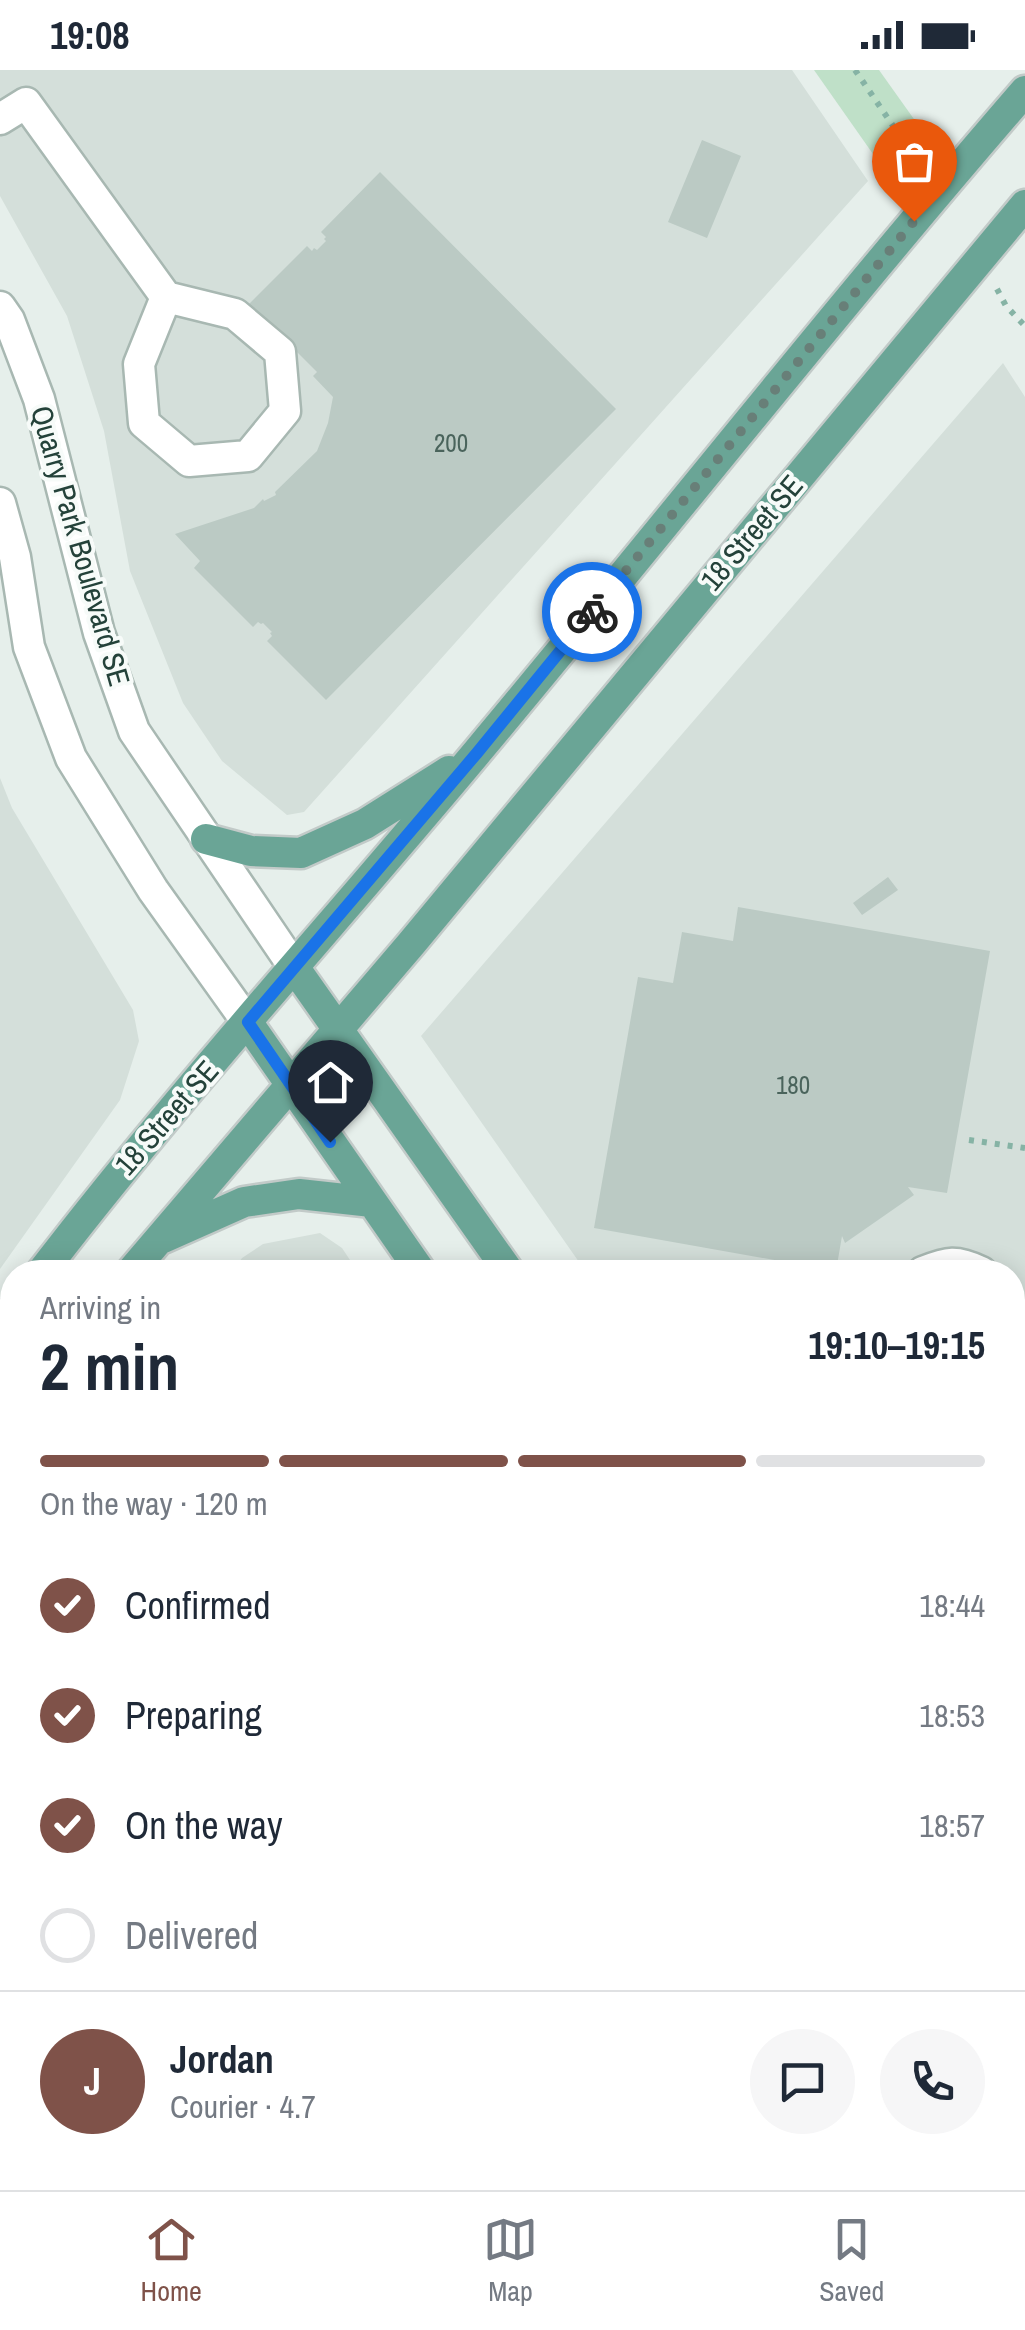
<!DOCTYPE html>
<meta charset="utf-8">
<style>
body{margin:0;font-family:"Archivo Narrow",sans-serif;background:#f6f6f7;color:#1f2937;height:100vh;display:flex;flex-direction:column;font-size:38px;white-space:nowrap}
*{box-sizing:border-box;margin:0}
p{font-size:32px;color:#747a83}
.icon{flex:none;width:55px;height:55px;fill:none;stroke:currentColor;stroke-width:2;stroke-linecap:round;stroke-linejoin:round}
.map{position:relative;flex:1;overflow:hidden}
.panel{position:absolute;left:0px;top:1190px;width:1025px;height:930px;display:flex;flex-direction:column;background:#fff;border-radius:40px 40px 0 0;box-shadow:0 5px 25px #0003}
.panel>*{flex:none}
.pin{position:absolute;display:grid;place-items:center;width:85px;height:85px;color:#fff;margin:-102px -42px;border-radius:50% 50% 50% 0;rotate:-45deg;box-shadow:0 0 10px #0007}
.pin .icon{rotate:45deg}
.courier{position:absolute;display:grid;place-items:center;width:100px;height:100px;margin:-50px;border:8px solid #1a73e8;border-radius:50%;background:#fff;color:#222;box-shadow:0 2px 12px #0007}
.summary em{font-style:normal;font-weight:800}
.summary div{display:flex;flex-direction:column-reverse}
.summary{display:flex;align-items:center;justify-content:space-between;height:170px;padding:0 40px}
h1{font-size:65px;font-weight:800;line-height:75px}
.bar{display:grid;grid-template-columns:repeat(4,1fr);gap:15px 10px;align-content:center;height:120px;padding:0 40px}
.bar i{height:12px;border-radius:8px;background:#e0e1e3}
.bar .current{background:#7f5249}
.bar p{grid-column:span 4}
.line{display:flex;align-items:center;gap:25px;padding:0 40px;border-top:2px solid #e0e1e3}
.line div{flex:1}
.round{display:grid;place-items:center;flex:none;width:105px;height:105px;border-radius:52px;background:#f6f6f7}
ol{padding:0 40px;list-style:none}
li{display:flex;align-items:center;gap:30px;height:110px}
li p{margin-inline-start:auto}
li .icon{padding:10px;border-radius:50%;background:#7f5249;color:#fff;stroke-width:4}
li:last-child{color:#747a83}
li i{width:55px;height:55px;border:5px solid #e0e1e3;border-radius:50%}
.status{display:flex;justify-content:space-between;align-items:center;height:70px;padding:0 50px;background:#fff;direction:ltr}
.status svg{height:28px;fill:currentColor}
.dock{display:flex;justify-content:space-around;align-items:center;height:140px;border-top:2px solid #e0e1e3;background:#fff;font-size:28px;color:#747a83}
.dock a{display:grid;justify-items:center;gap:5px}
.dock .current{color:#7f5249}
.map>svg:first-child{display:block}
.built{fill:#d4dfda}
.green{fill:#bfe0c8}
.building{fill:#bbcac4}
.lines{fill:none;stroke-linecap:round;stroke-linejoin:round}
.minor-casing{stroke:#a8b8b2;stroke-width:35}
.major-casing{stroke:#c2cac8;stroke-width:35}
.path{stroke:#86b3a5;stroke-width:6;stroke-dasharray:5 8;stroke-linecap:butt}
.minor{stroke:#fff;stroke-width:30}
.major{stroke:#6aa596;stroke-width:30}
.done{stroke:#687f78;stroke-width:10;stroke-dasharray:0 18}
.route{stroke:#1a73e8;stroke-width:12}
.labels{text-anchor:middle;stroke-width:8;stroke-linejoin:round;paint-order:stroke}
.number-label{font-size:25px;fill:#4a645c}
.street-label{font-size:30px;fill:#24423a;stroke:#f7fbf9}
</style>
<div class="status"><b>19:08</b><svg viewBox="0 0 49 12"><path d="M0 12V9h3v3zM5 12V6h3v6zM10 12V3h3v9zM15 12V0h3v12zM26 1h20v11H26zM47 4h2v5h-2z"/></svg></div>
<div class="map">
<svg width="1025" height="2120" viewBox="0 0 1025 2120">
<rect width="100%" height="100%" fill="#e6efeb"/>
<path class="built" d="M 0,0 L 792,0 L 868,111 L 304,742 L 287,745 L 222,691 L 183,633 L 130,501 L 104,361 L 67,246 L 0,126 Z
M 1003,293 L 1025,327 L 1025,1833 L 1012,1815 L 1012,1202 L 586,1202 L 421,966 Z
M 0,708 L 12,738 L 133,940 L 139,971 L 120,1030 L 0,1199 Z
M 320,1163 L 342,1178 L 358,1202 L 232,1202 L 242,1188 L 263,1174 Z
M 12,1526 L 12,2108 L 986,2108 L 995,2120 L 0,2120 L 0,1552 Z"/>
<path class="green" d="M 814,0 L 879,0 L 921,59 L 887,104 Z"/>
<path class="building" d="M 702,70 L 741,86 L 707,168 L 668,152 Z
M 380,102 L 616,339 L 326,630 L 267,571 L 272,566 L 270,563 L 272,562 L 263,553 L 261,554 L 258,552 L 253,557 L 194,498 L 200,491 L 175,464 L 254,438 L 263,429 L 264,431 L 276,425 L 275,422 L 317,381 L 328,353 L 333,327 L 313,306 L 317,302 L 249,234 L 307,176 L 312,181 L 314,178 L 317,180 L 326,171 L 324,169 L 326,167 L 321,162 Z
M 888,807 L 898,820 L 862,845 L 853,833 Z
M 738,837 L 990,881 L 947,1123 L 908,1117 L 914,1125 L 845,1173 L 842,1166 L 836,1201 L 594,1158 L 638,907 L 673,913 L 682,862 L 733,871 Z
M 0,1732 L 12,1736 L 12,1877 L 8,1898 L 0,1896 Z
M 407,2108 L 443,2108 L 424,2120 L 416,2120 Z
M 821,2108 L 936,2108 L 945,2120 L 835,2120 L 832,2115 L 828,2117 Z"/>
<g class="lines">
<g class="minor-casing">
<path id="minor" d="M 0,49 L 26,33 L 166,227 L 235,244 L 280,282 L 285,341 L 248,386 L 189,391 L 144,353 L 139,294 L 166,227
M 0,237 L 9,250 L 39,329 L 99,563 L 134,661 L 294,897
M 0,433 L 15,487 L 29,577 L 71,688 L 153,820 L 248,953
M 923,1202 C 948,1192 956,1190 981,1202
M 1012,1247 L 1025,1264
M 1012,1436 L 1025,1452
M 1012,1516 L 1025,1501
M 1012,1581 L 1025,1572
M 0,1941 L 12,1945
M 295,2108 L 311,2120
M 351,2108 L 353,2120
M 681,2108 L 690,2120
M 227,2120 L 230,2108
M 257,2120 L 275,2108"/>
</g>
<g class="major-casing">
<path id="major" d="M 206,769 L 251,781 L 301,783 L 365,754 L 449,701
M 294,897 L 509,1202
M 248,953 L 421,1202
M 163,1168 L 244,1132 L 299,1124 L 372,1132
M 42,1202 C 180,1022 333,855 478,681 C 661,462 838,237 1025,21
M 131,1202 L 411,874 L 1025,135
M 0,1260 L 12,1241
M 0,1395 L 12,1373
M 1012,1920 L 1025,1938
M 1012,2041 L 1025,2059"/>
</g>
<path class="path" d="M 855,0 L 919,94
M 997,219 L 1006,236 L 1025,256
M 969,1070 L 1025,1078
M 1012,1341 L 1025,1359"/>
<use href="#minor" class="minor"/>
<use href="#major" class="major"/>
</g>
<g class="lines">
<path class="done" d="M 592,542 L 914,151"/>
<path class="route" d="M 330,1072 L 248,952 L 477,683 L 592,542"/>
</g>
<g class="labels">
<g class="number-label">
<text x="451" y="382">200</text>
<text x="793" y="1024">180</text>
</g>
<g class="street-label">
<text transform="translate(752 463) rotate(-50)" y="10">18 Street SE</text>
<text transform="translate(80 476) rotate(74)" y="10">Quarry Park Boulevard SE</text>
<text transform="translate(167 1048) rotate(-49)" y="10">18 Street SE</text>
</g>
</g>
</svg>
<div class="pin" style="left:914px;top:151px;background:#ea580c"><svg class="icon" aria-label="bag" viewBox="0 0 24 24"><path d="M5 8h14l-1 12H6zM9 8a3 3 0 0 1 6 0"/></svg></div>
<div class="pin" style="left:330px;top:1072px;background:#1f2937"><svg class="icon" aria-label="home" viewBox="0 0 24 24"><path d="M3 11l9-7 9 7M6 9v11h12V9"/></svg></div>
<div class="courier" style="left:592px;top:542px"><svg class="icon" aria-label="bike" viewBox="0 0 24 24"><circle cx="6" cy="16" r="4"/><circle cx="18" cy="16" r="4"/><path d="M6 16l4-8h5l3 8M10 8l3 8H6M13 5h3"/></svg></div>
<section class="panel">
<div class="summary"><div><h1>2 min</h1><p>Arriving in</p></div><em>19:10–19:15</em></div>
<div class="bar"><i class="current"></i><i class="current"></i><i class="current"></i><i></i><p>On the way · 120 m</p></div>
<ol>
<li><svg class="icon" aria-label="check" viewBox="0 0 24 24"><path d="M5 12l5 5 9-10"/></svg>Confirmed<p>18:44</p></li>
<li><svg class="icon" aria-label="check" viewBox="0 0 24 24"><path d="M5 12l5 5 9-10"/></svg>Preparing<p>18:53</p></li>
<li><svg class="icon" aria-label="check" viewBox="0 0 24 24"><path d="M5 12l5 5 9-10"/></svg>On the way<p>18:57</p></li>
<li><i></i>Delivered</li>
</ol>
<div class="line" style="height:180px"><b class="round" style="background:#7f5249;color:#fff">J</b><div><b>Jordan</b><p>Courier · 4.7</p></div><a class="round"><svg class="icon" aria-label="chat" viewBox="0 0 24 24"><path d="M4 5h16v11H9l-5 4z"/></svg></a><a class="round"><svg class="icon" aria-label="phone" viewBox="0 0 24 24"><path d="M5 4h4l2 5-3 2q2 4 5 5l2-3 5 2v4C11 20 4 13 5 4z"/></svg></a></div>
</section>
</div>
<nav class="dock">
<a class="current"><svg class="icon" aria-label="home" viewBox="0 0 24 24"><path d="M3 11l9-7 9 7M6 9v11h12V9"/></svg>Home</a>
<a><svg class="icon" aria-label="map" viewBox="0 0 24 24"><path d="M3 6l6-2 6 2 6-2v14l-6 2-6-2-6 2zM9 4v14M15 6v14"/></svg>Map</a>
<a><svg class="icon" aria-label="saved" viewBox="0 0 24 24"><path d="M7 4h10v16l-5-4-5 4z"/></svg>Saved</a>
</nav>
